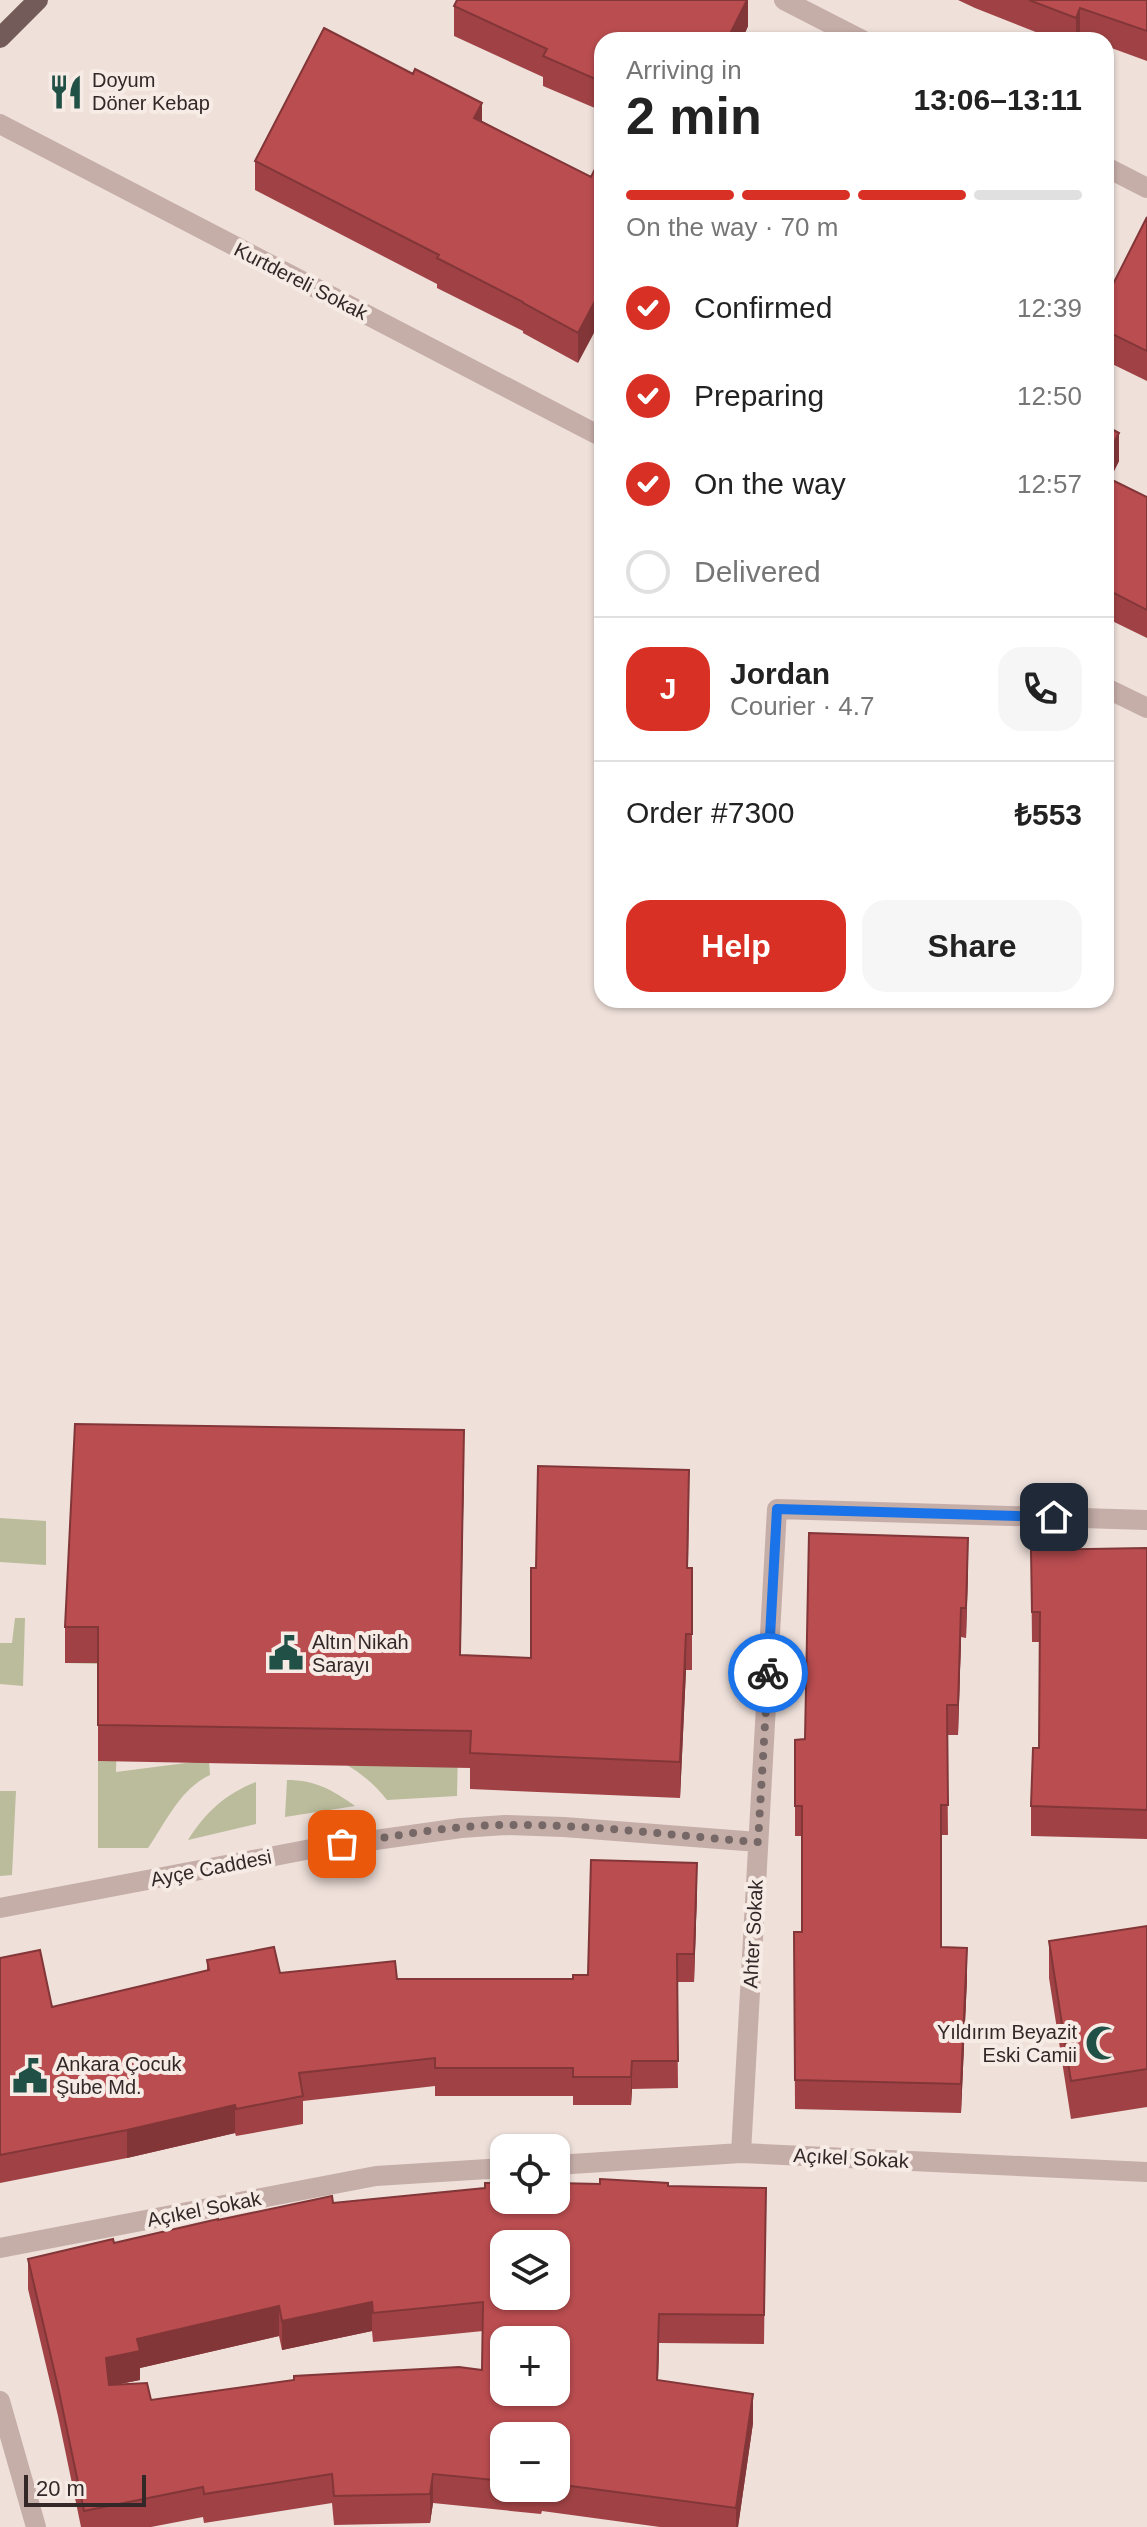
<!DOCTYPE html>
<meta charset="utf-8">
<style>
body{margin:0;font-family:Arial,sans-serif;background:#f6f6f6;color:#222;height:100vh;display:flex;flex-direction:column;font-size:30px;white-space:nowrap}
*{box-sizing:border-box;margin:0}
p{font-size:26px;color:#767676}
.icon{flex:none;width:44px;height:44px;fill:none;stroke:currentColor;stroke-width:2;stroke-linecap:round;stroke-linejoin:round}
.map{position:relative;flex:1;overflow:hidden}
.sheet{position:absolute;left:594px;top:32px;width:520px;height:976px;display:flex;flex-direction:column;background:#fff;border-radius:24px;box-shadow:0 2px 6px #0004}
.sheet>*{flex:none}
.tools{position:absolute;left:490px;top:2134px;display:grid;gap:16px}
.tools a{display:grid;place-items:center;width:80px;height:80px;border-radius:16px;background:#fff;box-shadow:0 2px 6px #0004;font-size:40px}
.scale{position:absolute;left:24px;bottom:20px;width:122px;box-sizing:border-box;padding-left:8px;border:4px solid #332827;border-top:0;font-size:22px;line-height:28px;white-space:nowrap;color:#332827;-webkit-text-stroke:6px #f7ebe6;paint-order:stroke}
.pin{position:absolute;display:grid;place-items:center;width:68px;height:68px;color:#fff;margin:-34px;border-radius:16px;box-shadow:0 4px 12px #0006}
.courier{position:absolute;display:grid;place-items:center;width:80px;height:80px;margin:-40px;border:6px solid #1a73e8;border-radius:50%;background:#fff;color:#222;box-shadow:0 2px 10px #0007}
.head em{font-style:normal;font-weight:600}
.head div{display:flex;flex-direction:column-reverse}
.head{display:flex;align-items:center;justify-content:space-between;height:136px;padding:0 32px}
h1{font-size:52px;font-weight:600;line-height:60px}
.bar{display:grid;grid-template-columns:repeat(4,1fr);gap:12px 8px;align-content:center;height:96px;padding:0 32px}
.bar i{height:10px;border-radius:6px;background:#e0e0e0}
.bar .selected{background:#d93025}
.bar p{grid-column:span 4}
.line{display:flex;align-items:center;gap:20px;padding:0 32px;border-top:2px solid #e0e0e0}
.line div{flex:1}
.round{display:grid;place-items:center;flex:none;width:84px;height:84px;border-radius:24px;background:#f6f6f6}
ol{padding:0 32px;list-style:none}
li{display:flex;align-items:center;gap:24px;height:88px}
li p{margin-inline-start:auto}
li .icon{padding:8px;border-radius:50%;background:#d93025;color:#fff;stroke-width:4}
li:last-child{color:#767676}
li i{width:44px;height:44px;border:4px solid #e0e0e0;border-radius:50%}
.primary-button{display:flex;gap:16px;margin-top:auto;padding:16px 32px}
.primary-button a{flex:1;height:92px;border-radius:24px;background:#d93025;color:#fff;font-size:32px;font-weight:600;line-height:92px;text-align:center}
.primary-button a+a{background:#f6f6f6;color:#222}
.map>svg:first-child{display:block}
.green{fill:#babc9c}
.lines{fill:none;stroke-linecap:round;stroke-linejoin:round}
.minor{stroke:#c5ada8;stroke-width:20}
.tertiary{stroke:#c5ada8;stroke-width:20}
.primary{stroke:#735b5a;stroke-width:20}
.wall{fill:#a04245;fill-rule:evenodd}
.shaded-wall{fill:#823638}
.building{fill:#ba4d50;stroke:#823638;stroke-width:2;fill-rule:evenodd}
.done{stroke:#756866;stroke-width:8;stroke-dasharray:0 14.4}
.route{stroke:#1a73e8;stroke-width:10}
.labels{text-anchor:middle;stroke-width:8;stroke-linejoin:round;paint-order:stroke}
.poi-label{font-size:20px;fill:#332827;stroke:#f7ebe6;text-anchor:start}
.street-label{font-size:20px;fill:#332827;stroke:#f7ebe6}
</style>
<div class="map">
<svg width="1147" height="2527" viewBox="0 0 1147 2527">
<rect width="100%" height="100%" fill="#efe0da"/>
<path class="green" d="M 112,1457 L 283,1461 L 281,1502 L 357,1503 L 360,1463 L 464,1466 L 457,1796 L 387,1800 C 367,1775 346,1762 316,1751 L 317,1731 L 436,1733 L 434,1547 L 138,1546 L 136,1594 L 120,1593 L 116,1772 L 209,1760 L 210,1775 C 180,1789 166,1822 148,1848 L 98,1848 L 98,1664 L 65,1663 L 71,1519 L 112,1520 Z
M 0,1518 L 46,1521 L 46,1565 L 0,1562 Z
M 15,1618 L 25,1618 L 23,1686 L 0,1684 L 0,1643 L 12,1643 Z
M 287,1780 C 315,1780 333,1790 355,1806 L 285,1817 Z
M 256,1782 L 256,1824 L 188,1840 C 206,1812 225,1794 256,1782 Z
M 0,1791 L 16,1791 L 12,1875 L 0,1876 Z"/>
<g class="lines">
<path class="minor" d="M 784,0 L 862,40
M 1106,167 L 1147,188
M 0,1908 L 311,1849 L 461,1828 L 505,1825 L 564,1827 L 758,1842
M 741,2153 L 777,1509 L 1147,1520
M 556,2165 L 741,2153 L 1147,2172
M 0,2248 L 376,2176 L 504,2168
M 0,2401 L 36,2527"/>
<path class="tertiary" d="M 0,124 L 602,437
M 1106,688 L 1147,708"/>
<path class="primary" d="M 0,38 L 38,0"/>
</g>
<path class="wall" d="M 748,0 L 748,26 L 742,40 L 602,40 L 602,111 L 543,86 L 543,77 L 454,36 L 454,6 Z
M 958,0 L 1147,0 L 1147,61 L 1106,46 L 1106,40 L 1087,40 L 1080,38 L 1079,40 L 1056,40 L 975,8 Z
M 482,121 L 591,177 L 578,363 L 523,333 L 523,331 L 437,288 L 437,284 L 255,190 L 255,161 Z
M 1147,217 L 1147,381 L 1106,361 L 1106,298 Z
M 1106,426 L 1119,461 L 1110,479 L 1147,497 L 1147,638 L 1106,618 Z
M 464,1466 L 460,1655 L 531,1658 L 536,1568 L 689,1506 L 688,1568 L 692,1568 L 692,1670 L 686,1670 L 680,1798 L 470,1789 L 470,1768 L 98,1761 L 98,1663 L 65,1663 L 65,1627 Z
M 1147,1548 L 1147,1839 L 1031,1836 L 1031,1806 L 1039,1748 L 1040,1642 L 1032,1642 L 1031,1550 Z
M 968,1568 L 966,1638 L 961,1637 L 958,1735 L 947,1735 L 948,1835 L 941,1835 L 941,1947 L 967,1978 L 961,2113 L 795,2109 L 794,1932 L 802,1932 L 802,1836 L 795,1836 L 795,1740 L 805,1739 Z
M 697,1890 L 694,1982 L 677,1982 L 678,2088 L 632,2089 L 631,2105 L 573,2105 L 573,2096 L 435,2096 L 435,2086 L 303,2101 L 303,2124 L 236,2136 L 235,2133 L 127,2158 L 0,2183 L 0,1958 L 52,2007 L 207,1971 L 207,1960 L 280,1973 L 397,1979 L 573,1979 L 588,1975 Z
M 1147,1926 L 1147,2107 L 1071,2119 L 1049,1978 L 1049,1941 Z
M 668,2186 L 766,2188 L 764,2344 L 659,2343 L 658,2380 L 753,2423 L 738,2527 L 660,2527 L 542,2511 L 541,2514 L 433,2503 L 430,2523 L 334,2525 L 332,2503 L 204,2523 L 203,2517 L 151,2527 L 81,2527 L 58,2416 L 28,2289 L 28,2259 L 114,2243 L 218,2220 L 333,2203 ZM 372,2331 L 373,2342 L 483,2331 L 482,2370 L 294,2376 L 294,2380 L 151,2400 L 119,2384 L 140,2380 L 140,2368 L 279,2336 L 282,2350 ZM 504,2436 L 556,2436 L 556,2488 L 504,2488 Z"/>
<path class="shaded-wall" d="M 747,0 L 748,0 L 748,26 L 742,40 L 727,40 Z
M 1080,8 L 1080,38 L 1079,40 L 1076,40 L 1076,18 Z
M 482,103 L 482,133 L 474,118 Z
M 602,288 L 602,318 L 578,363 L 578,333 Z
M 1119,433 L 1119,461 L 1106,487 L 1106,458 Z
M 464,1430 L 464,1466 L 460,1691 L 460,1655 Z
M 968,1538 L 968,1568 L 966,1638 L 966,1608 Z
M 961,1608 L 961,1637 L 958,1735 L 958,1705 Z
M 686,1634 L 686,1670 L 680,1798 L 680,1762 Z
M 697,1863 L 697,1890 L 694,1982 L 694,1954 Z
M 967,1948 L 967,1978 L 961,2113 L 961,2084 Z
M 632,2061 L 632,2089 L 631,2105 L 631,2077 Z
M 235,2105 L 235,2133 L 127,2158 L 127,2130 Z
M 372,2302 L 372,2331 L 282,2350 L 282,2321 Z
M 279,2306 L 279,2336 L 140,2368 L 140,2380 L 106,2387 L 106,2358 L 137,2339 Z
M 659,2314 L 659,2343 L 657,2409 L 657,2380 Z
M 753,2394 L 753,2423 L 738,2527 L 736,2527 L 736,2508 Z
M 433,2474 L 433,2503 L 430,2523 L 430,2494 Z"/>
<path class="building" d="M 457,0 L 747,0 L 727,40 L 602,40 L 602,82 L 543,56 L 547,49 L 454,6 Z
M 1029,0 L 1147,0 L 1147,31 L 1080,8 L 1076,18 Z
M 324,28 L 413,74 L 415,69 L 482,103 L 474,118 L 591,177 L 595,169 L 602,172 L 602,288 L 578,333 L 523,303 L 523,302 L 437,258 L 439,255 L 255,161 Z
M 1147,217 L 1147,351 L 1106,331 L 1106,298 Z
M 1106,426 L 1119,433 L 1106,458 Z
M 1106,477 L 1147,497 L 1147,610 L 1106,589 Z
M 75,1424 L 464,1430 L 460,1655 L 531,1658 L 531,1568 L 536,1568 L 538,1466 L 689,1470 L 687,1568 L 692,1568 L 692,1634 L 686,1634 L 680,1762 L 470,1753 L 471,1731 L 98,1725 L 98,1627 L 65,1627 Z
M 809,1533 L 968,1538 L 966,1608 L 961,1608 L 958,1705 L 947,1705 L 948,1805 L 941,1805 L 941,1947 L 967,1948 L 961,2084 L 795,2080 L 794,1932 L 802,1932 L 802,1806 L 795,1806 L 795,1740 L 805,1739 Z
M 1147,1548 L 1147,1810 L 1031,1806 L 1033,1748 L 1039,1748 L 1040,1612 L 1032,1612 L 1031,1550 Z
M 591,1860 L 697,1863 L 694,1954 L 677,1954 L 678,2061 L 632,2061 L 631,2077 L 573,2077 L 573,2068 L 435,2068 L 435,2058 L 299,2073 L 303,2096 L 236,2109 L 235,2105 L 127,2130 L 0,2155 L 0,1958 L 40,1950 L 52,2007 L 209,1970 L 207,1960 L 274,1947 L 280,1973 L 395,1961 L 397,1979 L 573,1979 L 573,1975 L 588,1975 Z
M 1147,1926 L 1147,2069 L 1071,2081 L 1049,1941 Z
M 600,2179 L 668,2183 L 668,2186 L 766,2188 L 764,2315 L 659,2314 L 657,2380 L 753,2394 L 736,2508 L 556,2484 L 556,2436 L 504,2436 L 504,2481 L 433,2474 L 430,2494 L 334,2496 L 332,2474 L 204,2494 L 203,2487 L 84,2511 L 58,2387 L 28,2259 L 113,2239 L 114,2243 L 218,2219 L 218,2220 L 332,2196 L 333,2203 L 485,2188 L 485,2183 L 504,2183 L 504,2200 L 556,2200 L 556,2183 L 600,2184 ZM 504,2244 L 556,2244 L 556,2296 L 504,2296 ZM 372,2302 L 373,2313 L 483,2302 L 482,2370 L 459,2367 L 294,2376 L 294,2380 L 151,2400 L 147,2383 L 109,2385 L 106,2358 L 140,2351 L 137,2339 L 279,2306 L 282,2321 ZM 504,2340 L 556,2340 L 556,2392 L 504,2392 Z"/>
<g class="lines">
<path class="done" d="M 342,1844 C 396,1836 452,1825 507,1825 C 590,1824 675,1836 758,1842 L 768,1673"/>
<path class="route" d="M 768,1673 L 777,1509 L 1054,1517"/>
</g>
<defs>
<g id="restaurant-bare" transform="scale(2.76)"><path d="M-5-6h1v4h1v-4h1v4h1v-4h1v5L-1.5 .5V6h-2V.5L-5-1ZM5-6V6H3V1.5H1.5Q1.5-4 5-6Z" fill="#215046" stroke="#f7ebe6" stroke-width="2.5" paint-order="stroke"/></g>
<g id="civic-bare" transform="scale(2.76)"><path d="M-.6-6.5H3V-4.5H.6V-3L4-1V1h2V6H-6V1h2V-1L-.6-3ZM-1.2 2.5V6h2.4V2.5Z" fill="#215046" stroke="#f7ebe6" stroke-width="2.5" paint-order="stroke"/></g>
<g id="mosque-bare" transform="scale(2.76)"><path d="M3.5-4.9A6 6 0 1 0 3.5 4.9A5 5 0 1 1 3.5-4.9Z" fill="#215046" stroke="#f7ebe6" stroke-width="2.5" paint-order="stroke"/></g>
</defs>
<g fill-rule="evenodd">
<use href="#restaurant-bare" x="66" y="92"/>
<use href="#civic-bare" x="286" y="1653"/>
<use href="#mosque-bare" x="1103" y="2043"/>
<use href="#civic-bare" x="30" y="2076"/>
</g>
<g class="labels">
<g class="poi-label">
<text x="92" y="87">Doyum<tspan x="92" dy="23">Döner Kebap</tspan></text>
<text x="312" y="1649">Altın Nikah<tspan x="312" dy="23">Sarayı</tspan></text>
<text x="1077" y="2039" text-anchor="end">Yıldırım Beyazit<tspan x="1077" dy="23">Eski Camii</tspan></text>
<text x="56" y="2071">Ankara Çocuk<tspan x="56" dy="23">Şube Md.</tspan></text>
</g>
<g class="street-label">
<text transform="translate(301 281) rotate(27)" y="7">Kurtdereli Sokak</text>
<text transform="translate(211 1868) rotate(-11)" y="7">Ayçe Caddesi</text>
<text transform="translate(753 1934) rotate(-87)" y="7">Ahter Sokak</text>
<text transform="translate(851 2158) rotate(3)" y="7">Açıkel Sokak</text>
<text transform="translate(204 2209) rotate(-11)" y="7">Açıkel Sokak</text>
</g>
</g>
</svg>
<div class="tools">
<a><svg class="icon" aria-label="locate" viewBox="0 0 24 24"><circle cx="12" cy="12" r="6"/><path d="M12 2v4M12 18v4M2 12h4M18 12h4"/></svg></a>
<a><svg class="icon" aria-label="layers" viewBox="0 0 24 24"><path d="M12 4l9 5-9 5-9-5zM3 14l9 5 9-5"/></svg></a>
<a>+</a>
<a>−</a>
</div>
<div class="scale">20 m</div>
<div class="pin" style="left:342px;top:1844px;background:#ea580c"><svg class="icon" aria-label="bag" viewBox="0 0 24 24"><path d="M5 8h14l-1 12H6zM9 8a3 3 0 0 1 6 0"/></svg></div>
<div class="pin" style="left:1054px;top:1517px;background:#1f2937"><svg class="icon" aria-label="home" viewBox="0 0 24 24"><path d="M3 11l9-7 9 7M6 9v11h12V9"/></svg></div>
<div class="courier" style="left:768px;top:1673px"><svg class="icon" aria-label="bike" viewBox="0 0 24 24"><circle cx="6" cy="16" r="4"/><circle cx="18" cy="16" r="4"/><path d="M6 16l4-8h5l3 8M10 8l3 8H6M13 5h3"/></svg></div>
<section class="sheet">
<div class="head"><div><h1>2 min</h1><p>Arriving in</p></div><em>13:06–13:11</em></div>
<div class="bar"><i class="selected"></i><i class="selected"></i><i class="selected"></i><i></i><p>On the way · 70 m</p></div>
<ol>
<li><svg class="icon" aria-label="check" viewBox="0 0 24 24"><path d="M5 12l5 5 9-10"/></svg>Confirmed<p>12:39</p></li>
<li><svg class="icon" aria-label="check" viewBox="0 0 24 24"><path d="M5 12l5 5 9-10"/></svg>Preparing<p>12:50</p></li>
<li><svg class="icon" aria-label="check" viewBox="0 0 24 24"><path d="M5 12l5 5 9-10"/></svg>On the way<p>12:57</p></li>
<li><i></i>Delivered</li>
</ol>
<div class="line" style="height:144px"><b class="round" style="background:#d93025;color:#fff">J</b><div><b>Jordan</b><p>Courier · 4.7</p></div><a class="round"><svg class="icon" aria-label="phone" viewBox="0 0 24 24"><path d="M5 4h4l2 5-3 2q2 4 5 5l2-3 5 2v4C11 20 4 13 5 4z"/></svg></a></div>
<div class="line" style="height:104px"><div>Order #7300</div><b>₺553</b></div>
<div class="primary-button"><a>Help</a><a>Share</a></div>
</section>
</div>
